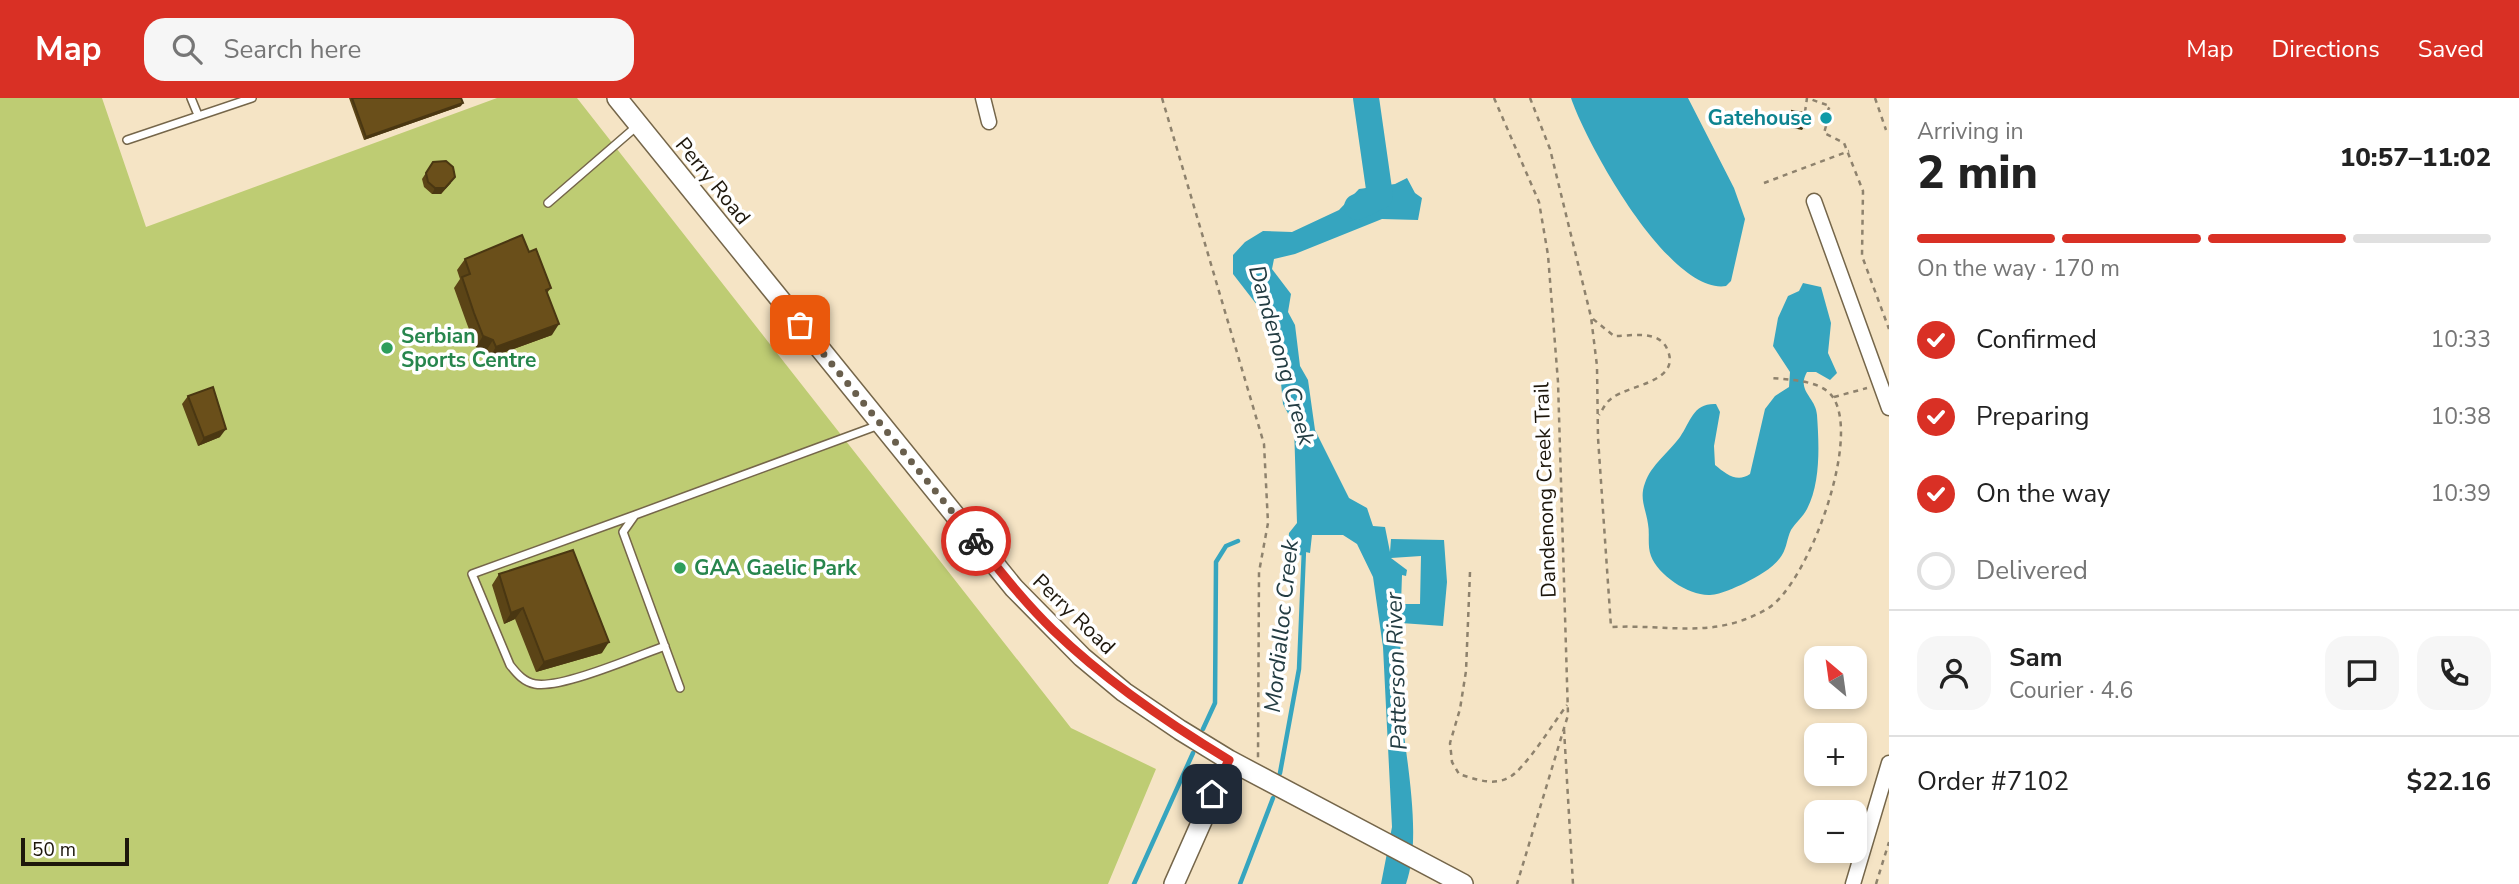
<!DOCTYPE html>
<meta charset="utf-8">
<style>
body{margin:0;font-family:"Nunito Sans",sans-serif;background:#f6f6f6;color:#222;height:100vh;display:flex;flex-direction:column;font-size:26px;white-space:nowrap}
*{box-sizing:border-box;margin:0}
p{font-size:23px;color:#767676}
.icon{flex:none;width:38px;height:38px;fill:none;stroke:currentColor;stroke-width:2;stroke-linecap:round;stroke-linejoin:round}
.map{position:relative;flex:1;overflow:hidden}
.panel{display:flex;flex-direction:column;background:#fff;width:630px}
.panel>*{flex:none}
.needle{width:46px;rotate:331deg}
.fabs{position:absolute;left:1804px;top:548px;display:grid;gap:14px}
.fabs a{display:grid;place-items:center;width:63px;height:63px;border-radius:14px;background:#fff;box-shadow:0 4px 10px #0003;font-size:35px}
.scale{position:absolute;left:21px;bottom:18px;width:108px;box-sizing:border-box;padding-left:7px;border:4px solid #1d170c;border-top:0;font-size:19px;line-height:24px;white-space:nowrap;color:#1d170c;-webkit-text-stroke:5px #fff;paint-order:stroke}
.pin{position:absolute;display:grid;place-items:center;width:60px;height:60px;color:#fff;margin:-30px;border-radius:14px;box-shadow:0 4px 10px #0006}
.courier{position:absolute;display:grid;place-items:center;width:70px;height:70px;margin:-35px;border:5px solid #d93025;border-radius:50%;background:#fff;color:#222;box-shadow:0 2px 9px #0007}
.head em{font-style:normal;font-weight:800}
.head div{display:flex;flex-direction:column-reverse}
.head{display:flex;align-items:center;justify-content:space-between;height:119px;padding:0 28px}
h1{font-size:46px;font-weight:800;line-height:52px}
.bar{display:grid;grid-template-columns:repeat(4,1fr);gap:10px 7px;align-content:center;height:84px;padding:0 28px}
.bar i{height:9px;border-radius:5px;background:#e0e0e0}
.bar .on{background:#d93025}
.bar p{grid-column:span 4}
.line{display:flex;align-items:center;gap:18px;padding:0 28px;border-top:2px solid #e0e0e0}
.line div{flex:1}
.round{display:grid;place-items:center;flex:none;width:74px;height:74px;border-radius:21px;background:#f6f6f6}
ol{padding:0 28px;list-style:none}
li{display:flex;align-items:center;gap:21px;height:77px}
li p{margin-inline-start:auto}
li .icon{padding:7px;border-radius:50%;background:#d93025;color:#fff;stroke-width:4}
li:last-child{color:#767676}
li i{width:38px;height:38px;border:4px solid #e0e0e0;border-radius:50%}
header{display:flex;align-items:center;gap:42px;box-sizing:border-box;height:98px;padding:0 35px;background:#d93025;color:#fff}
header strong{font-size:33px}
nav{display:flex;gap:38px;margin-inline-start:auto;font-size:24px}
.search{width:490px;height:63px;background:#f6f6f6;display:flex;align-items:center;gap:18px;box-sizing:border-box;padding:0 24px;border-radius:21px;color:#767676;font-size:26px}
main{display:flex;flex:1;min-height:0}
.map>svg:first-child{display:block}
.green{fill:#becc73}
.water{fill:#36a5bf;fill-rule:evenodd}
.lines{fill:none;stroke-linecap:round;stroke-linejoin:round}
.stream{stroke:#36a5bf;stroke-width:4.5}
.river{stroke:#36a5bf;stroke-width:26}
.lane-casing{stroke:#75664a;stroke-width:10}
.street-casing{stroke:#75664a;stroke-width:17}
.secondary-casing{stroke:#75664a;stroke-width:22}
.path{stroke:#8e826d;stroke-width:2.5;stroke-dasharray:5 5;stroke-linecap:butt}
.lane{stroke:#fff;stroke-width:7}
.street{stroke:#fff;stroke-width:14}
.secondary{stroke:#fff;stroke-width:19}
.wall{fill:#5b4416}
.shaded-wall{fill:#4a3712}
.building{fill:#6a4f1a;stroke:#4a3712;stroke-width:2}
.done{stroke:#695f4d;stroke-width:7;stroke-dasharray:0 12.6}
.route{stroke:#d93025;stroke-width:9}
.culture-dot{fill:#0f9aa8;stroke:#fff;stroke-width:2.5}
.leisure-dot{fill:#2e9e5b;stroke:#fff;stroke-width:2.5}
.labels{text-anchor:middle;stroke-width:7;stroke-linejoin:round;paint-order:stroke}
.culture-label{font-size:21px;font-weight:bold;fill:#0d838f;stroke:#fff;text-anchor:end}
.street-label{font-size:21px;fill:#1d170c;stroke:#fff}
.leisure-label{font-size:21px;font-weight:bold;fill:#27864d;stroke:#fff;text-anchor:start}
.water-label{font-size:23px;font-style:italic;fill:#233c42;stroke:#fff}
</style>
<header>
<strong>Map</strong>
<div class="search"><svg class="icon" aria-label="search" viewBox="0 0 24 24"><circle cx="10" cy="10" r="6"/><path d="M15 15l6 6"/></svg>Search here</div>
<nav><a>Map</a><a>Directions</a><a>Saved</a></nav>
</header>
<main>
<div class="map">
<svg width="1889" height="786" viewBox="0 0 1889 786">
<rect width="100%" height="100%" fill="#f5e4c5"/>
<path class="green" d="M 0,0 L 102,0 L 146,129 L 497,0 L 577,0 L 1071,630 L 1156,671 L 1108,786 L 0,786 Z"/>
<path class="water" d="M 1571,0 L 1688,0 L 1734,90 L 1745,121 L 1731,183 L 1726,188 C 1670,197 1587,47 1571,0 Z
M 1407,80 L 1415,95 L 1422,100 L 1418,122 L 1382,121 L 1295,156 L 1274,161 L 1272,171 L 1291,196 L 1288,214 L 1295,227 L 1300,268 L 1308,282 L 1315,332 L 1349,400 L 1367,410 L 1373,428 L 1385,429 L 1390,454 L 1391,441 L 1444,442 L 1447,484 L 1443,528 L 1401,525 C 1400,553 1400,580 1401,607 C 1405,660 1423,737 1406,786 L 1381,786 L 1392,729 L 1383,549 L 1373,479 L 1357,446 L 1343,437 L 1312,437 L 1310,455 L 1288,450 L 1289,435 L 1297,425 L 1294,327 L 1283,306 L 1281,285 L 1257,207 L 1233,176 L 1233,157 L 1245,144 L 1263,133 L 1292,134 L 1339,112 L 1359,91 L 1395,86 ZM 1421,458 L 1420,506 L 1401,506 L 1402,477 L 1406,478 L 1407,472 L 1391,460 Z
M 1803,185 L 1821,189 L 1831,225 L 1828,255 L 1837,275 L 1830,282 L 1816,274 L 1807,274 C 1796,293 1816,299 1817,317 C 1819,346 1821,384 1807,411 C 1803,419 1796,424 1791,432 C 1787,440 1787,449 1782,457 C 1774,470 1758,478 1745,485 C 1734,490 1722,496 1710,497 C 1689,498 1658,477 1651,458 C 1647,447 1650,436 1648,426 C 1646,411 1639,401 1645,385 C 1651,367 1669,354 1680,339 C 1691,323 1693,305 1716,306 L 1720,314 L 1714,348 L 1715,367 C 1726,376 1737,385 1750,376 L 1765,311 L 1775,298 L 1789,289 L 1790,274 L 1773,248 L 1778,220 L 1788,198 L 1799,193 Z"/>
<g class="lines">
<path class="stream" d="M 1285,455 L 1303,455
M 1203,631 L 1215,605 L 1216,464 L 1226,448 L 1238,443
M 1280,675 L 1299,571 L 1304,451
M 1134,786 L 1193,655
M 1240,786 L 1273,700"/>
<path class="river" d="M 1357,109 L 1380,98 L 1366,0"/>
<g class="lane-casing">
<path id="lane" d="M 191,0 L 198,17
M 127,42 L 252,0
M 548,105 L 637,28
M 635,417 L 472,476 L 510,567 C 517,576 524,584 535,586 C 561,591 637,558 665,548
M 680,590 L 623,434 L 635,417 L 879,327"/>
</g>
<g class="street-casing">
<path id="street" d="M 983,0 L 989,24
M 1814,103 L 1889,310
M 1853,786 L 1889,665"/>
</g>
<g class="secondary-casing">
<path id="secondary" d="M 617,0 L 1014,490 L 1082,559 L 1124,594 L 1180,632 L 1229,662 L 1463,786
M 1174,786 L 1229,662"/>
</g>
<path class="path" d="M 1162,0 L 1264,346 L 1268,425 L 1259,474 L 1258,660
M 1494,0 L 1539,104 L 1548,157 L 1558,284 L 1568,617 L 1517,786
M 1530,0 L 1550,51 L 1591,219 L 1597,268 L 1598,340 L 1611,529 C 1668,526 1713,542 1767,511 C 1807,488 1863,339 1832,298 C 1820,282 1790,282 1772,280
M 1875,0 L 1886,32
M 1805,14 L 1807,0 L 1830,8 L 1828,12
M 1826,28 L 1824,35 L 1844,45 L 1863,93 L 1862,158 L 1889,231
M 1764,85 L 1849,53
M 1593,221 L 1614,238 C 1633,238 1660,231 1668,253 C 1680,284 1629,287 1612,300 C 1606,304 1603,311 1599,317
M 1834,299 L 1867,290
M 1470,474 L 1466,573 L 1460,611 L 1450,645 L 1452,664 L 1459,676 C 1474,681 1493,688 1508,680 C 1524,673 1554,624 1567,607
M 1564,631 L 1573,786
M 1876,786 L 1889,744"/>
<use href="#lane" class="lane"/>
<use href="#street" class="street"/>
<use href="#secondary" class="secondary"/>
</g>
<path class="wall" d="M 349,0 L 461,0 L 461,8 L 364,42 Z
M 433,64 L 451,85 L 441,96 L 432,96 L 424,89 L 422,81 Z
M 529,154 L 551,190 L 547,195 L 552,237 L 489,260 L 486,253 L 476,249 L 467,226 L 454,190 L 460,181 L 457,172 L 465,161 Z
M 188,298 L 220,339 L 198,348 L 182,306 Z
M 499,476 L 602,555 L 536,574 L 515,521 L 504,526 L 492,487 Z"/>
<path class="shaded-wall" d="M 463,5 L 461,8 L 364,42 L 366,39 Z
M 1790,26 L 1804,29 L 1802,32 L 1788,29 Z
M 455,79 L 441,96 L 432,96 L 435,90 Z
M 559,226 L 552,237 L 489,260 L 496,249 Z
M 483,238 L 493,242 L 486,253 L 476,249 Z
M 226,331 L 220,339 L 198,348 L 204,340 Z
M 523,510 L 515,521 L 504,526 L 511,515 Z
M 609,544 L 602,555 L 536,574 L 544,564 Z"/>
<path class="building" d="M 352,0 L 461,0 L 463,5 L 366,39 Z
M 1792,13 L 1806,15 L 1804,29 L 1790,26 Z
M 446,63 L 453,69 L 455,79 L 445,90 L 435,90 L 428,84 L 426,75 L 433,64 Z
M 522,137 L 529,154 L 536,151 L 551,190 L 546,192 L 559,226 L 496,249 L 493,242 L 483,238 L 474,215 L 462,179 L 470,176 L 465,161 Z
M 213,289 L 226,331 L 204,340 L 188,298 Z
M 573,452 L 609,544 L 544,564 L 523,510 L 511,515 L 499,476 Z"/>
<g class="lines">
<path class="done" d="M 800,227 L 976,443"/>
<path class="route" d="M 976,443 C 1000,473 1025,505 1053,532 C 1106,583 1166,624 1229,662 L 1212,696"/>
</g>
<circle class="culture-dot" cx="1826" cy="20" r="7"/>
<g class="leisure-dot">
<circle cx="387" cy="250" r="7"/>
<circle cx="680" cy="470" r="7"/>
</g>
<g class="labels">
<g class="culture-label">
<text x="1812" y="27">Gatehouse</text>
</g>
<g class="street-label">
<text transform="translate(713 83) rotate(51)" y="7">Perry Road</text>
<text transform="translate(1545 392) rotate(-92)" y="7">Dandenong Creek Trail</text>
<text transform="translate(1074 516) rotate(44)" y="7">Perry Road</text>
</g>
<g class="leisure-label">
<text x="401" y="245">Serbian<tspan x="401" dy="24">Sports Centre</tspan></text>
<text x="694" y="477">GAA Gaelic Park</text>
</g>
<g class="water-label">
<text transform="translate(1282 257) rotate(74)" y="8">Dandenong Creek</text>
<text transform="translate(1281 528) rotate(-84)" y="8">Mordialloc Creek</text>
<text transform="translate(1396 573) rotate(-92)" y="8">Patterson River</text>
</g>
</g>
</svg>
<div class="fabs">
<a><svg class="needle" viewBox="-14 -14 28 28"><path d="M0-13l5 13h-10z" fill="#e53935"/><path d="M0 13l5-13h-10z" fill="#767676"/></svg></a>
<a>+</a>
<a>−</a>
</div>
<div class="scale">50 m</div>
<div class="pin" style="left:800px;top:227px;background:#ea580c"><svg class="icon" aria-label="bag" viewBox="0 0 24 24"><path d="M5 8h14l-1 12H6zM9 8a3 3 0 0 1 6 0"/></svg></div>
<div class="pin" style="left:1212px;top:696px;background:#1f2937"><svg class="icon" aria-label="home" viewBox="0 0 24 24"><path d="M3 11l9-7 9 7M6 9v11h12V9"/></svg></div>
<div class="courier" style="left:976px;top:443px"><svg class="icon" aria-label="bike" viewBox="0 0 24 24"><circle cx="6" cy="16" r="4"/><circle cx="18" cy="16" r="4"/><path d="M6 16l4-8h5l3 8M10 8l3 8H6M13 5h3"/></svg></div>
</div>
<section class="panel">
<div class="head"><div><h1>2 min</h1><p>Arriving in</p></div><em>10:57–11:02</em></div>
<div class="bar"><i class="on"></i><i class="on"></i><i class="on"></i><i></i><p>On the way · 170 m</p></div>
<ol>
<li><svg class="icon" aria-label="check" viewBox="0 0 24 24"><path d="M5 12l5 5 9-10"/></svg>Confirmed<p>10:33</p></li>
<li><svg class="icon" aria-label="check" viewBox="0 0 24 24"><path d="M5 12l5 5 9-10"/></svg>Preparing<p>10:38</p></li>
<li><svg class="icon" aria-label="check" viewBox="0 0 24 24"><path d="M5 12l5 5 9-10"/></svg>On the way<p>10:39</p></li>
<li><i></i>Delivered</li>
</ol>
<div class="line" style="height:126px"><a class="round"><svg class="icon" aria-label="person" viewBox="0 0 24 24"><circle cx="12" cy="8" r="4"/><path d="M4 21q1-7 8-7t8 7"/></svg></a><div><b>Sam</b><p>Courier · 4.6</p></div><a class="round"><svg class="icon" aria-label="chat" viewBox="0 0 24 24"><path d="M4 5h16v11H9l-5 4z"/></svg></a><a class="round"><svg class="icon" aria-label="phone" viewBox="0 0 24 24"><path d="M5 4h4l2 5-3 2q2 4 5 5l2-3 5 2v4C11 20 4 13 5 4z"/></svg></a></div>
<div class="line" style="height:91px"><div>Order #7102</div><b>$22.16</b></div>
</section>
</main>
